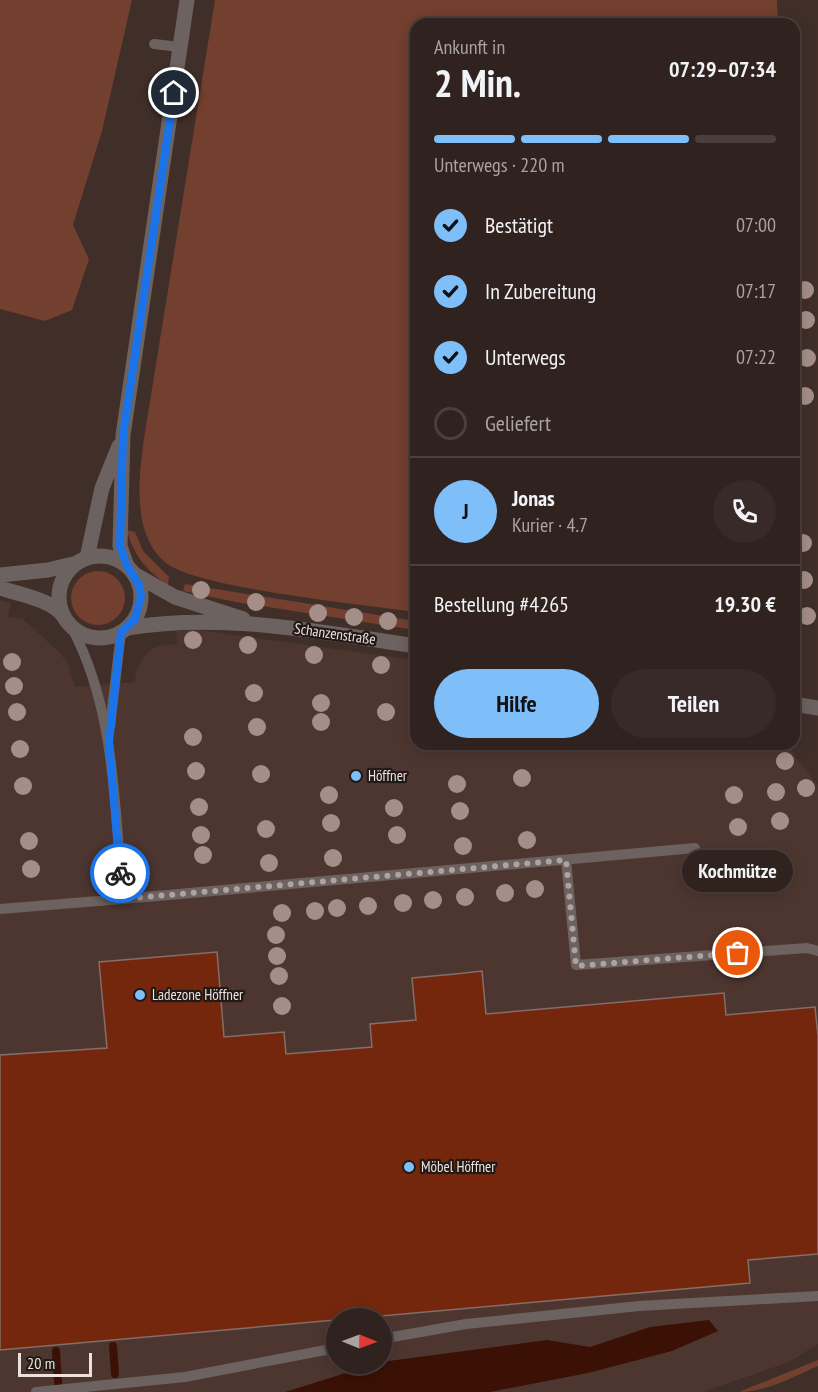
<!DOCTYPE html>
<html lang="de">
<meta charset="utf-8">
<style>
body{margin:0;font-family:"PT Sans Narrow",sans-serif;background:#382a28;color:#f1f3f6;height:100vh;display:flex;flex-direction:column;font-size:22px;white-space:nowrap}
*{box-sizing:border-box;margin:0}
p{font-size:20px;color:#a8a4a4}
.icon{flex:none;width:33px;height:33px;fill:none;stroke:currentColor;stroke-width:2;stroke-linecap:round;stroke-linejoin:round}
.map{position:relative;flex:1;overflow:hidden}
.panel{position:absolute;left:410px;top:18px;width:390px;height:732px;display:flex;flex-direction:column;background:#30221f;border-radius:18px;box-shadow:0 3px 15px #0003,0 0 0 2px #4b3f3d}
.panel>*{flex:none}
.needle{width:39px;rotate:91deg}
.buttons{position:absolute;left:326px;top:1308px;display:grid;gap:12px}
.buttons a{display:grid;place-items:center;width:66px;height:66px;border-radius:50%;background:#30221f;box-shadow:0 3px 15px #0003,0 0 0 2px #4b3f3d;font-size:30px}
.scale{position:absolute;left:18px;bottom:15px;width:74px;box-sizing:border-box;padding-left:6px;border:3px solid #ede1dd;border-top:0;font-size:16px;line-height:21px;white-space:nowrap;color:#ede1dd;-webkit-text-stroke:4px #211916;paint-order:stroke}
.pin{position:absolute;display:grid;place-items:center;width:51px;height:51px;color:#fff;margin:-26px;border:3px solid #fff;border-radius:50%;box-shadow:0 2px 6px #0007}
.courier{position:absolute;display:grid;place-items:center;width:60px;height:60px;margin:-30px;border:4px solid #1a73e8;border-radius:50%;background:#fff;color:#222;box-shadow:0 2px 8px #0007}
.bubble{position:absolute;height:42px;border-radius:21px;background:#30221f;box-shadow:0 3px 15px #0003,0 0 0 2px #4b3f3d;font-size:20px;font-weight:600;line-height:42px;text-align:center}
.head em{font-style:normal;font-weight:600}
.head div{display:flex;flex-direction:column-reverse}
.head{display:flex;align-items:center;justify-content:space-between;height:102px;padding:0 24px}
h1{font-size:39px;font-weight:600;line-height:45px}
.bar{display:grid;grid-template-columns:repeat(4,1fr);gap:9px 6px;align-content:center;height:72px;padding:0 24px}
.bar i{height:8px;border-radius:4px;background:#4b3f3d}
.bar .on{background:#7ebef9}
.bar p{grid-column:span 4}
.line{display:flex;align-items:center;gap:15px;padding:0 24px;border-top:2px solid #4b3f3d}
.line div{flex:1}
.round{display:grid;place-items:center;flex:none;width:63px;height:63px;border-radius:32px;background:#382a28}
ol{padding:0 24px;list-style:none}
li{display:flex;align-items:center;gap:18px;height:66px}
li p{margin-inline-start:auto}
li .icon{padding:6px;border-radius:50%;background:#7ebef9;color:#111;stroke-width:4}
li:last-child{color:#a8a4a4}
li i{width:33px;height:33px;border:3px solid #4b3f3d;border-radius:50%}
.action{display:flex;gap:12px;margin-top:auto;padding:12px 24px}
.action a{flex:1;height:69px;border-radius:36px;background:#7ebef9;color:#111;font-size:24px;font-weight:600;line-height:69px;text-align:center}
.action a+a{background:#382a28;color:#f1f3f6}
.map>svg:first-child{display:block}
.built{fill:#4e3630;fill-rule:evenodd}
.green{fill:#733f2f}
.water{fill:#3b1105}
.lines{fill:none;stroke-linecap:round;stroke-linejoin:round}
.stream{stroke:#3b1105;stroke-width:8}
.building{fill:#75270d;stroke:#836e68;stroke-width:1.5}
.service{stroke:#6c6361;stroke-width:10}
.minor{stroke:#6c6361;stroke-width:15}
.tree{fill:#a48e88}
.done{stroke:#b0a29e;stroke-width:6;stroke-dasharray:0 10.8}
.route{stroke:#1a73e8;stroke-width:8}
.poi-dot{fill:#7ebef9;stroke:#211916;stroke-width:2}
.labels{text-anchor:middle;stroke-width:4.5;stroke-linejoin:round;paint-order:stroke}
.street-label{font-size:15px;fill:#ede1dd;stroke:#211916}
.poi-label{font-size:15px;fill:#ede1dd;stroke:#211916;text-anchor:start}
</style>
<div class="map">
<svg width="818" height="1392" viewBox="0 0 818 1392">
<rect width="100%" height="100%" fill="#402e29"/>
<path class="built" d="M 0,600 L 11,603 L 8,617 L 23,619 L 60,653 L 68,664 L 75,687 L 135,682 L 136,670 L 149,651 L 158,646 L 177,644 L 176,631 L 198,630 L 415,660 L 416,744 L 789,744 L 796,758 L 818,785 L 818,1344 L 789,1362 L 703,1392 L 0,1392 ZM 336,1318 L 381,1318 L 381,1364 L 336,1364 Z"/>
<path class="green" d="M 0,0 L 132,0 L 102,131 L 73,225 L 89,259 L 72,310 L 45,321 L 0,309 Z
M 215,0 L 777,0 L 778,24 L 416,24 L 415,612 C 368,605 196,588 166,563 C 131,534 139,477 144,438 Z
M 127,530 L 135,532 L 143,551 L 169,577 L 168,585 C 147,571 133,555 127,530 Z
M71 598a27 27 0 1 1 54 0a27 27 0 1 1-54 0Z
M 185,584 L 415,621 L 415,630 L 236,602 L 183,591 Z
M 818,1360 L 818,1366 C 793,1377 766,1392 739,1392 Z"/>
<path class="water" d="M 709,1320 L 718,1331 L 672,1351 L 588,1373 L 490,1392 L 285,1392 L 381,1362 L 547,1340 L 590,1347 L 650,1327 Z"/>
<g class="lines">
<path class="stream" d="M 113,1346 L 115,1374
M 56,1351 L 58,1383"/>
</g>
<path class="building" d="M 217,952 L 224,1037 L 284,1032 L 286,1054 L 372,1047 L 370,1024 L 416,1020 L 412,978 L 455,974 L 482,971 L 486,1014 L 724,993 L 726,1015 L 815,1007 L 818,1036 L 818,1254 L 748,1260 L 750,1283 L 0,1350 L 0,1055 L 107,1048 L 99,962 Z"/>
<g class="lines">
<path class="service" d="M 154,44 L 180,47
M 72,628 C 116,712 114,806 123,899 L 695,848
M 110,727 L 121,632
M 566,860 L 576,965 L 807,948 L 818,951
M 0,909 L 123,899
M 381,1339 L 466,1324 L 639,1306 L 818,1296
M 36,1392 L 185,1377 L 336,1348"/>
<path class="minor" d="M59 597a41 41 0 1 1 82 0a41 41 0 1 1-82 0Z
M 87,558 L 102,488 L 119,446
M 127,566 L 120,546 L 123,435 L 187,0
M 134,574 L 175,597 L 243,619
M 0,575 L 48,570 L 77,563
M 0,588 C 18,594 54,600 64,617
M 127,628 C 224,612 320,632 416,646
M 794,704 L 818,708"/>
</g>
<g class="tree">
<circle cx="805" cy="290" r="9"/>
<circle cx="806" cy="320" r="9"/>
<circle cx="807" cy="358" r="9"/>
<circle cx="805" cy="396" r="9"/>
<circle cx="803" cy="543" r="9"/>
<circle cx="804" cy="580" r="9"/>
<circle cx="201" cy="590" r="9"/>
<circle cx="256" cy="602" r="9"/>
<circle cx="318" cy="613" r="9"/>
<circle cx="807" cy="616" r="9"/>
<circle cx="354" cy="617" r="9"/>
<circle cx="388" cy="621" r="9"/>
<circle cx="193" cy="640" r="9"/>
<circle cx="248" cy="645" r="9"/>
<circle cx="314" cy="655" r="9"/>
<circle cx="12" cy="662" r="9"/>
<circle cx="381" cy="665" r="9"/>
<circle cx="14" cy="686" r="9"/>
<circle cx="254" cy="693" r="9"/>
<circle cx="321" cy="703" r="9"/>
<circle cx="17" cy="712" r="9"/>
<circle cx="386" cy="712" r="9"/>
<circle cx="321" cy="722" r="9"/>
<circle cx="257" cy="727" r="9"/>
<circle cx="193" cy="737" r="9"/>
<circle cx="20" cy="749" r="9"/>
<circle cx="785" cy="761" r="9"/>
<circle cx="196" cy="771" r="9"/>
<circle cx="261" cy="774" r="9"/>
<circle cx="522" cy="778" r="9"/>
<circle cx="457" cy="784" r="9"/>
<circle cx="23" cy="786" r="9"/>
<circle cx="806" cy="788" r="9"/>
<circle cx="776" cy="792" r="9"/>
<circle cx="329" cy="795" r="9"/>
<circle cx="734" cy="795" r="9"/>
<circle cx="199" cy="807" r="9"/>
<circle cx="394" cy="808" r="9"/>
<circle cx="460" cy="811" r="9"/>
<circle cx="780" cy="821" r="9"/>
<circle cx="331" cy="823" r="9"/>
<circle cx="738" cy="827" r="9"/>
<circle cx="266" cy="829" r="9"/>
<circle cx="201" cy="835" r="9"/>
<circle cx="397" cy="835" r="9"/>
<circle cx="527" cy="840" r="9"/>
<circle cx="29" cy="841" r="9"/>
<circle cx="463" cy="846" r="9"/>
<circle cx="203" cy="855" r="9"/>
<circle cx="333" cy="858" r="9"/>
<circle cx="269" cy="863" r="9"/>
<circle cx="31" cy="869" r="9"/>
<circle cx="535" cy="889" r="9"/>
<circle cx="505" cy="893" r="9"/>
<circle cx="465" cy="897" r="9"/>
<circle cx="433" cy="900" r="9"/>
<circle cx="403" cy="903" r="9"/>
<circle cx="368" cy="906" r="9"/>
<circle cx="337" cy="908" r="9"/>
<circle cx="315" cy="911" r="9"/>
<circle cx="282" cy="913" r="9"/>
<circle cx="276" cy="935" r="9"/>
<circle cx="277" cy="956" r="9"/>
<circle cx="279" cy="976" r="9"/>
<circle cx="282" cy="1006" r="9"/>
</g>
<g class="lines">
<path class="done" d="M 120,873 L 123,899 L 566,860 L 576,966 L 738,953"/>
<path class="route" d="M 120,873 L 109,742 L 121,632 L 135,619 L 141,596 L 139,585 L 127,566 L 120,546 L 123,435 L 174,93"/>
</g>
<g class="poi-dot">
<circle cx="356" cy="776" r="6"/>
<circle cx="140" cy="995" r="6"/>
<circle cx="409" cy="1167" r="6"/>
</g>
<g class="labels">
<g class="street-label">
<text transform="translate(335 634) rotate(8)" y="5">Schanzenstraße</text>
</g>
<g class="poi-label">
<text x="368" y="781">Höffner</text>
<text x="152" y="1000">Ladezone Höffner</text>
<text x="421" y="1172">Möbel Höffner</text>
</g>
</g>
</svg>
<div class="buttons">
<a><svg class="needle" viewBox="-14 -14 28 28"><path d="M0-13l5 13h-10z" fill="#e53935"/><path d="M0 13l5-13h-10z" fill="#a8a4a4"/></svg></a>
</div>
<div class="scale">20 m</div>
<div class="pin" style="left:738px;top:953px;background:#ea580c"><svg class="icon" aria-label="bag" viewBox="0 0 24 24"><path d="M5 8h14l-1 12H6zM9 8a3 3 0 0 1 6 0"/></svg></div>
<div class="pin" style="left:174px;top:93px;background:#1f2937"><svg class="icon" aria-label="home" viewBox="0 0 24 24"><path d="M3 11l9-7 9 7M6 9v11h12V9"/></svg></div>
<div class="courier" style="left:120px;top:873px"><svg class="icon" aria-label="bike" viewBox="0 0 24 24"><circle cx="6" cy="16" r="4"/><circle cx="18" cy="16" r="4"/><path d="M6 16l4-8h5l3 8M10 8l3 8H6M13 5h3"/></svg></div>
<div class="bubble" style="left:682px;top:850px;width:111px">Kochmütze</div>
<section class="panel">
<div class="head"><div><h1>2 Min.</h1><p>Ankunft in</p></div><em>07:29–07:34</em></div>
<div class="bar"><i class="on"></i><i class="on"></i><i class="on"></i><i></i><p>Unterwegs · 220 m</p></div>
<ol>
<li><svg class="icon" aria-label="check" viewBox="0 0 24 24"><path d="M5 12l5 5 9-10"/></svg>Bestätigt<p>07:00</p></li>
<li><svg class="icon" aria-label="check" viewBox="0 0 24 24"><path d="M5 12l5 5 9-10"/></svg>In Zubereitung<p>07:17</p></li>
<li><svg class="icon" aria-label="check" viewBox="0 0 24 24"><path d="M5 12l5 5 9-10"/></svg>Unterwegs<p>07:22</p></li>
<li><i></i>Geliefert</li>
</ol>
<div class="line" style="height:108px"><b class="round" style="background:#7ebef9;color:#111">J</b><div><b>Jonas</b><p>Kurier · 4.7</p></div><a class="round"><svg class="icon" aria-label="phone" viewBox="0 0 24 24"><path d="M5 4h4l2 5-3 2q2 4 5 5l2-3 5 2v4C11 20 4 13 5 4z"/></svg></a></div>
<div class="line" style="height:78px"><div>Bestellung #4265</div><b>19.30 €</b></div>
<div class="action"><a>Hilfe</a><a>Teilen</a></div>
</section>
</div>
